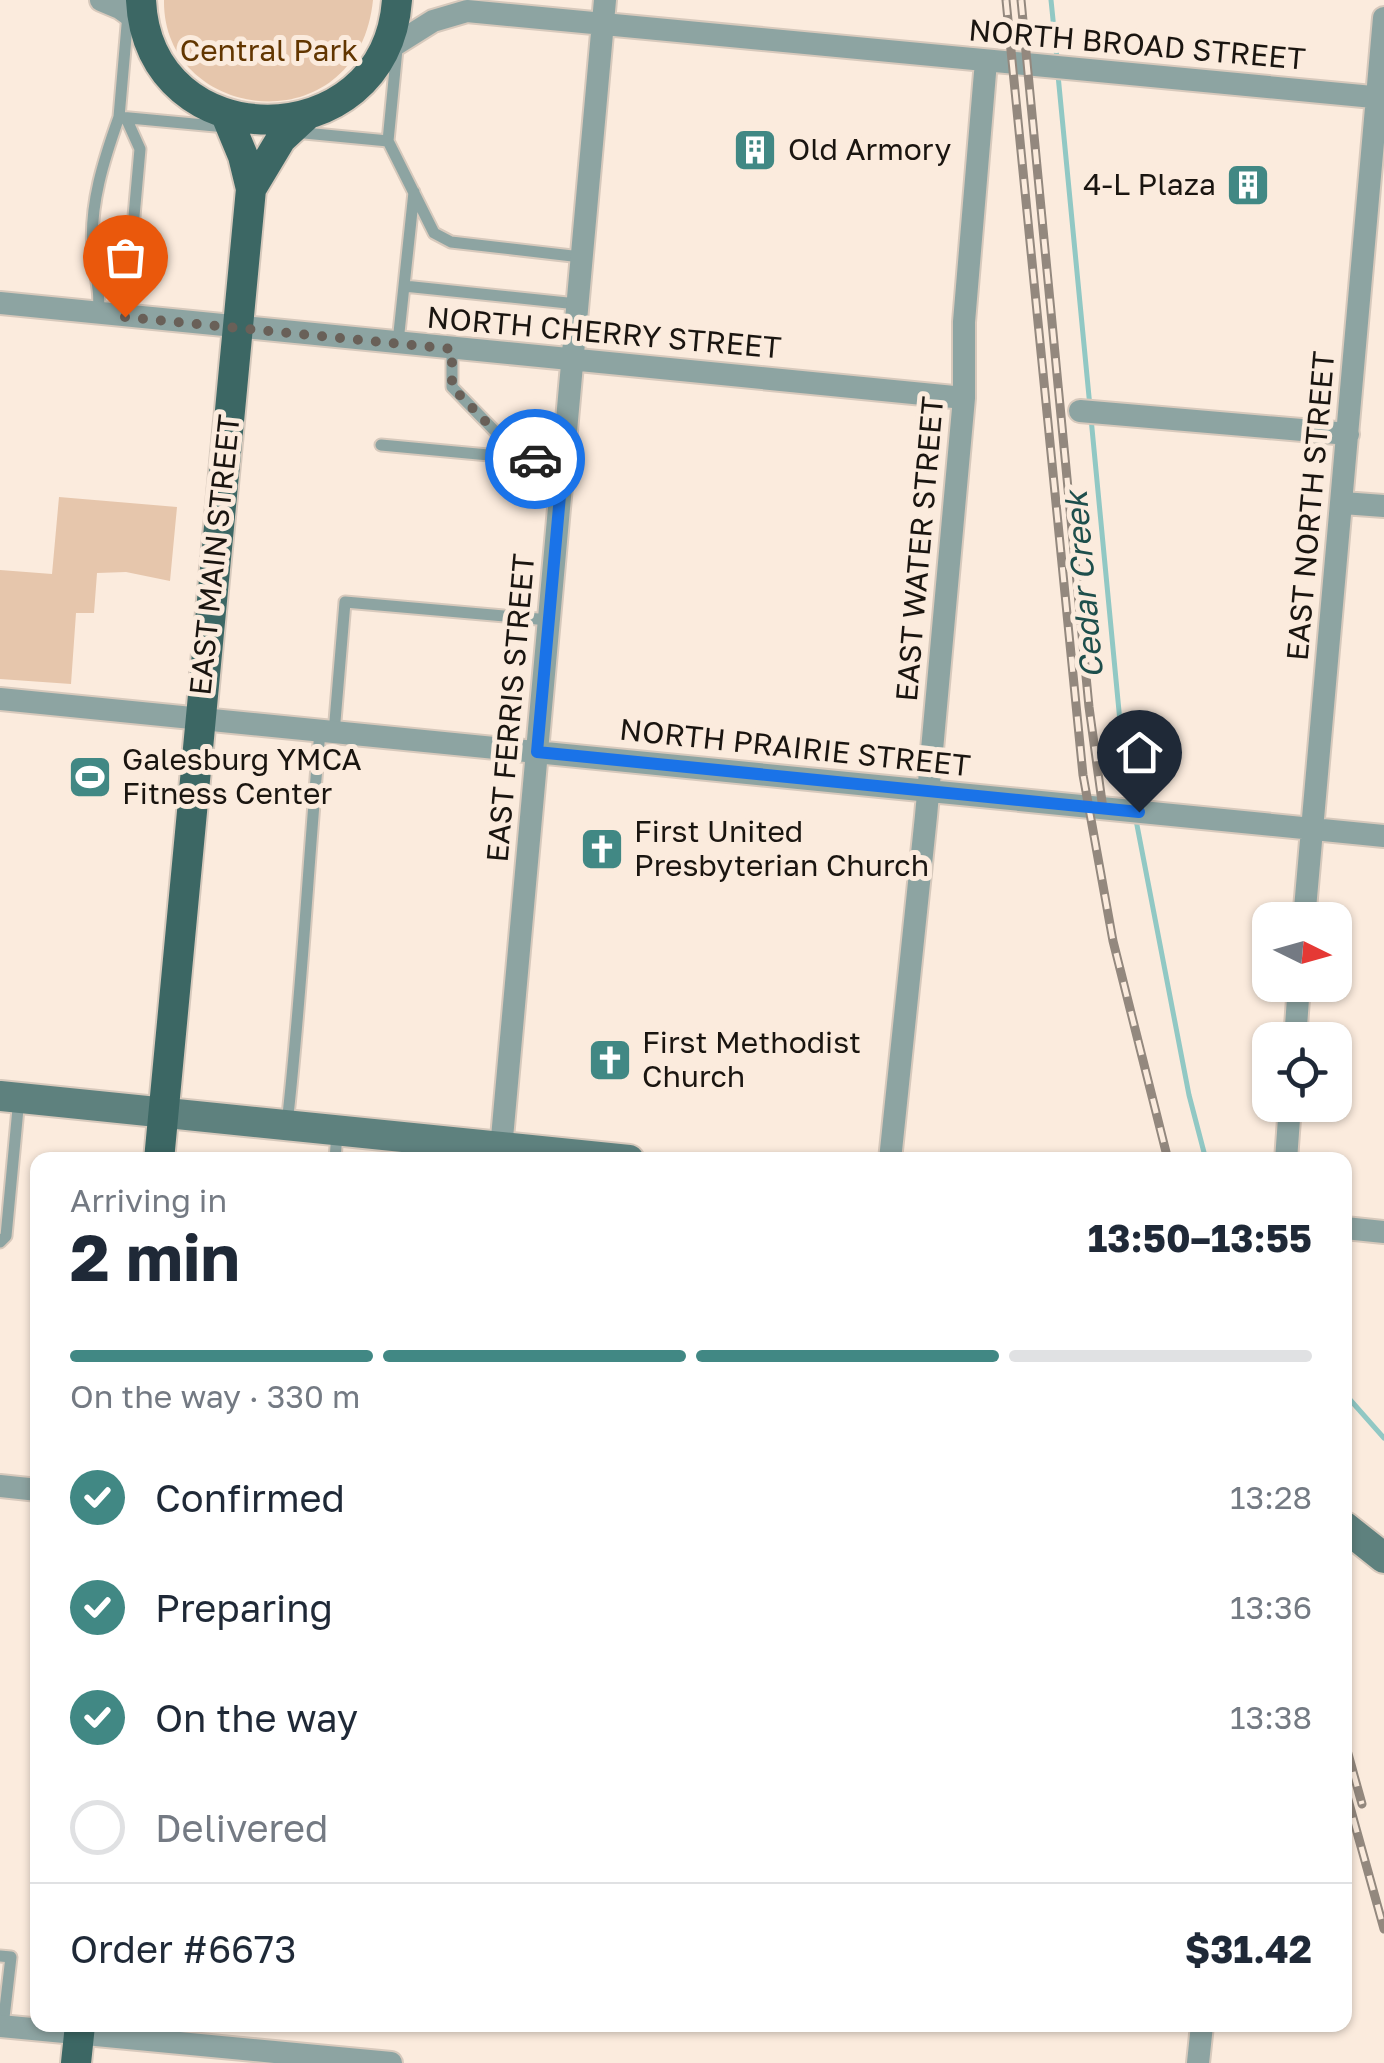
<!DOCTYPE html>
<meta charset="utf-8">
<style>
body{margin:0;font-family:"Golos Text",sans-serif;background:#f2f2f3;color:#1f2937;height:100vh;display:flex;flex-direction:column;font-size:38px;white-space:nowrap}
*{box-sizing:border-box;margin:0}
p{font-size:32px;color:#747a83}
.icon{flex:none;width:55px;height:55px;fill:none;stroke:currentColor;stroke-width:2;stroke-linecap:round;stroke-linejoin:round}
.map{position:relative;flex:1;overflow:hidden}
.sheet{position:absolute;left:30px;top:1152px;width:1322px;height:880px;display:flex;flex-direction:column;background:#fff;border-radius:20px;box-shadow:0 2px 8px #0004}
.sheet>*{flex:none}
.needle{width:65px;rotate:95deg}
.controls{position:absolute;left:1252px;top:902px;display:grid;gap:20px}
.controls a{display:grid;place-items:center;width:100px;height:100px;border-radius:20px;background:#fff;box-shadow:0 2px 8px #0004;font-size:50px}
.pin{position:absolute;display:grid;place-items:center;width:85px;height:85px;color:#fff;margin:-102px -42px;border-radius:50% 50% 50% 0;rotate:-45deg;box-shadow:0 0 10px #0007}
.pin .icon{rotate:45deg}
.courier{position:absolute;display:grid;place-items:center;width:100px;height:100px;margin:-50px;border:8px solid #1a73e8;border-radius:50%;background:#fff;color:#222;box-shadow:0 2px 12px #0007}
.overview em{font-style:normal;font-weight:700}
.overview div{display:flex;flex-direction:column-reverse}
.overview{display:flex;align-items:center;justify-content:space-between;height:170px;padding:0 40px}
h1{font-size:65px;font-weight:700;line-height:75px}
.bar{display:grid;grid-template-columns:repeat(4,1fr);gap:15px 10px;align-content:center;height:120px;padding:0 40px}
.bar i{height:12px;border-radius:8px;background:#e0e1e3}
.bar .on{background:#418884}
.bar p{grid-column:span 4}
.line{display:flex;align-items:center;gap:25px;padding:0 40px;border-top:2px solid #e0e1e3}
.line div{flex:1}
ol{padding:0 40px;list-style:none}
li{display:flex;align-items:center;gap:30px;height:110px}
li p{margin-inline-start:auto}
li .icon{padding:10px;border-radius:50%;background:#418884;color:#fff;stroke-width:4}
li:last-child{color:#747a83}
li i{width:55px;height:55px;border:5px solid #e0e1e3;border-radius:50%}
.map>svg:first-child{display:block}
.green{fill:#e6c6ac}
.lines{fill:none;stroke-linecap:round;stroke-linejoin:round}
.stream{stroke:#91c8c4;stroke-width:5}
.lane-casing{stroke:#d7c9bc;stroke-width:15}
.street-casing{stroke:#d7c9bc;stroke-width:26}
.secondary-casing{stroke:#d7c9bc;stroke-width:34}
.primary-casing{stroke:#d7c9bc;stroke-width:34}
.lane{stroke:#8da4a2;stroke-width:11}
.street{stroke:#8da4a2;stroke-width:22}
.secondary{stroke:#5e817e;stroke-width:30}
.primary{stroke:#3c6764;stroke-width:30}
.rail-casing{stroke:#93887e;stroke-width:9}
.rail{stroke:#fbebdd;stroke-width:5;stroke-dasharray:15;stroke-linecap:butt}
.done{stroke:#696058;stroke-width:10;stroke-dasharray:0 18}
.route{stroke:#1a73e8;stroke-width:12}
.labels{text-anchor:middle;stroke-width:10;stroke-linejoin:round;paint-order:stroke}
.street-label{font-size:30px;fill:#1a1510;stroke:#fbebdd}
.park-label{font-size:30px;fill:#623600;stroke:#fbebdd}
.poi-label{font-size:30px;fill:#1a1510;stroke:#fbebdd;text-anchor:start}
.water-label{font-size:32px;font-style:italic;fill:#1e4f4c;stroke:#fbebdd}
</style>
<div class="map">
<svg width="1384" height="2063" viewBox="0 0 1384 2063">
<rect width="100%" height="100%" fill="#fbebdd"/>
<path class="green" d="M 164,0 L 373,0 C 358,147 162,123 164,0 Z
M 59,497 L 177,507 L 170,581 L 126,572 L 97,573 L 94,613 L 76,613 L 71,684 L 0,679 L 0,570 L 52,574 Z"/>
<g class="lines">
<path class="stream" d="M 1051,0 L 1057,59
M 1058,75 L 1090,407
M 1091,418 L 1123,753 L 1133,804
M 1136,820 L 1189,1095 L 1206,1160
M 1345,1394 L 1384,1438"/>
<g class="lane-casing">
<path id="lane" d="M 128,14 L 119,117 L 226,127
M 294,132 L 388,141 L 397,49
M 388,141 L 434,233 L 451,242 L 581,257
M 404,286 L 577,304
M 98,314 C 101,286 94,276 93,251 C 89,205 104,159 119,117
M 125,317 L 140,149 L 126,118
M 398,342 L 414,192
M 452,349 L 452,387 L 521,458
M 381,445 L 563,462
M 334,733 L 345,602 L 549,620
M 287,1124 C 302,993 308,863 320,732
M 335,1160 L 337,1133
M 0,1242 L 6,1236 L 19,1098
M 0,1956 L 11,1957 L 3,2026"/>
</g>
<g class="street-casing">
<path id="street" d="M 101,0 L 120,8 L 145,26
M 382,53 L 433,21 L 467,11 L 1384,98
M 0,303 L 964,398
M 1080,411 L 1348,434
M 1343,503 L 1384,506
M 0,699 L 1384,836
M 1304,920 L 1384,18
M 1295,1040 L 1299,985
M 500,1160 L 605,0
M 890,1160 L 926,816 L 964,398 L 964,322 L 986,61
M 1286,1160 L 1290,1105
M 1345,1228 L 1384,1232
M 0,1486 L 38,1490
M 0,2026 L 391,2063
M 1198,2063 L 1202,2025"/>
</g>
<g class="secondary-casing">
<path id="secondary" d="M 0,1096 L 629,1160
M 1345,1527 L 1384,1558"/>
</g>
<g class="primary-casing">
<path id="primary" d="M 141,0 C 148,159 386,160 397,0
M 251,189 L 281,139 L 307,115
M 159,1160 L 251,189 L 243,156 L 226,115
M 76,2063 L 80,2025"/>
</g>
<use href="#lane" class="lane"/>
<use href="#street" class="street"/>
<use href="#secondary" class="secondary"/>
<use href="#primary" class="primary"/>
<g class="rail-casing">
<path id="rail" d="M 1006,0 L 1083,775 L 1113,941 L 1168,1160
M 1021,0 L 1089,707 L 1103,809
M 1345,1743 L 1362,1804
M 1345,1789 L 1384,1929"/>
</g>
<use href="#rail" class="rail"/>
</g>
<g class="lines">
<path class="done" d="M 125,317 L 452,349 L 452,387 L 521,458 L 535,459"/>
<path class="route" d="M 535,459 L 563,462 L 537,752 L 1139,812"/>
</g>
<defs>
<g id="building-square" transform="scale(2.25)"><rect x="-9" y="-9" width="18" height="18" rx="4" fill="#418884" stroke="#fbebdd"/><path d="M-4-6H4V6H1V3H-1V6H-4ZM-2.5-4.3h1.7v1.8h-1.7ZM.8-4.3h1.7v1.8H.8ZM-2.5-1h1.7V.8h-1.7ZM.8-1h1.7V.8H.8Z" fill="#fff"/></g>
<g id="stadium-square" transform="scale(2.25)"><rect x="-9" y="-9" width="18" height="18" rx="4" fill="#418884" stroke="#fbebdd"/><path d="M0-5a6.5 5 0 1 0 0 10a6.5 5 0 1 0 0-10ZM-3.5-1.8h7v3.6h-7Z" fill="#fff"/></g>
<g id="church-square" transform="scale(2.25)"><rect x="-9" y="-9" width="18" height="18" rx="4" fill="#418884" stroke="#fbebdd"/><path d="M-1.2-6h2.4v3.5h3.3v2.4h-3.3V6h-2.4V-.1h-3.3v-2.4h3.3Z" fill="#fff"/></g>
</defs>
<g fill-rule="evenodd">
<use href="#building-square" x="755" y="150"/>
<use href="#building-square" x="1248" y="185"/>
<use href="#stadium-square" x="90" y="777"/>
<use href="#church-square" x="602" y="849"/>
<use href="#church-square" x="610" y="1060"/>
</g>
<g class="labels">
<g class="street-label">
<text transform="translate(1137 45) rotate(5)" y="10">NORTH BROAD STREET</text>
<text transform="translate(604 333) rotate(5)" y="10">NORTH CHERRY STREET</text>
<text transform="translate(1311 506) rotate(-85)" y="10">EAST NORTH STREET</text>
<text transform="translate(920 549) rotate(-85)" y="10">EAST WATER STREET</text>
<text transform="translate(215 555) rotate(-84)" y="10">EAST MAIN STREET</text>
<text transform="translate(511 708) rotate(-85)" y="10">EAST FERRIS STREET</text>
<text transform="translate(795 748) rotate(6)" y="10">NORTH PRAIRIE STREET</text>
</g>
<g class="park-label">
<text x="269" y="61">Central Park</text>
</g>
<g class="poi-label">
<text x="788" y="160">Old Armory</text>
<text x="1216" y="195" text-anchor="end">4-L Plaza</text>
<text x="122" y="770">Galesburg YMCA<tspan x="122" dy="34">Fitness Center</tspan></text>
<text x="634" y="842">First United<tspan x="634" dy="34">Presbyterian Church</tspan></text>
<text x="642" y="1053">First Methodist<tspan x="642" dy="34">Church</tspan></text>
</g>
<g class="water-label">
<text transform="translate(1084 585) rotate(-95)" y="11">Cedar Creek</text>
</g>
</g>
</svg>
<div class="controls">
<a><svg class="needle" viewBox="-14 -14 28 28"><path d="M0-13l5 13h-10z" fill="#e53935"/><path d="M0 13l5-13h-10z" fill="#747a83"/></svg></a>
<a><svg class="icon" aria-label="locate" viewBox="0 0 24 24"><circle cx="12" cy="12" r="6"/><path d="M12 2v4M12 18v4M2 12h4M18 12h4"/></svg></a>
</div>
<div class="pin" style="left:125px;top:317px;background:#ea580c"><svg class="icon" aria-label="bag" viewBox="0 0 24 24"><path d="M5 8h14l-1 12H6zM9 8a3 3 0 0 1 6 0"/></svg></div>
<div class="pin" style="left:1139px;top:812px;background:#1f2937"><svg class="icon" aria-label="home" viewBox="0 0 24 24"><path d="M3 11l9-7 9 7M6 9v11h12V9"/></svg></div>
<div class="courier" style="left:535px;top:459px"><svg class="icon" aria-label="car" viewBox="0 0 24 24"><path d="M5 17H2v-5l4-1 3-4h7l3 4 3 1v5h-3M9 17h6M6 11h13"/><circle cx="7" cy="17" r="2"/><circle cx="17" cy="17" r="2"/></svg></div>
<section class="sheet">
<div class="overview"><div><h1>2 min</h1><p>Arriving in</p></div><em>13:50–13:55</em></div>
<div class="bar"><i class="on"></i><i class="on"></i><i class="on"></i><i></i><p>On the way · 330 m</p></div>
<ol>
<li><svg class="icon" aria-label="check" viewBox="0 0 24 24"><path d="M5 12l5 5 9-10"/></svg>Confirmed<p>13:28</p></li>
<li><svg class="icon" aria-label="check" viewBox="0 0 24 24"><path d="M5 12l5 5 9-10"/></svg>Preparing<p>13:36</p></li>
<li><svg class="icon" aria-label="check" viewBox="0 0 24 24"><path d="M5 12l5 5 9-10"/></svg>On the way<p>13:38</p></li>
<li><i></i>Delivered</li>
</ol>
<div class="line" style="height:130px"><div>Order #6673</div><b>$31.42</b></div>
</section>
</div>
